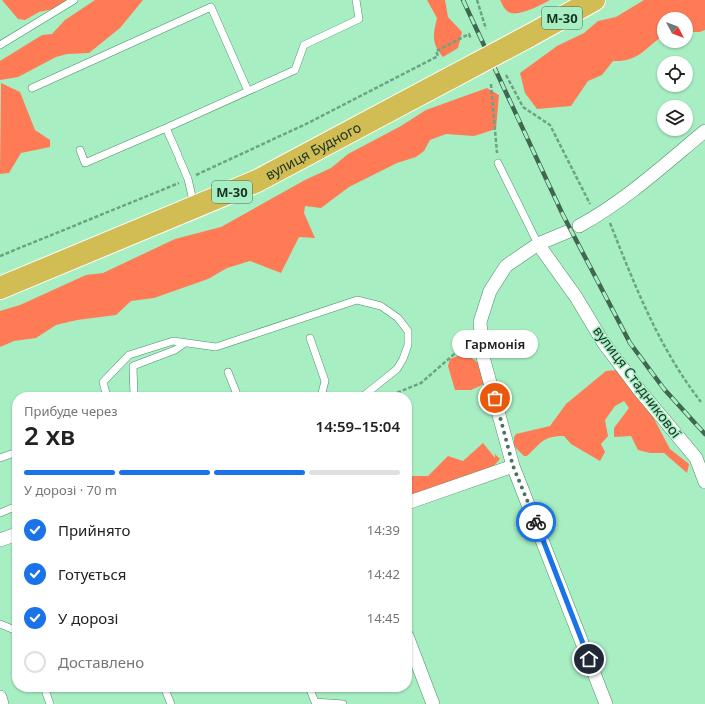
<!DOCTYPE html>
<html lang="uk">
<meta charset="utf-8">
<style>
body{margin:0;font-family:"Noto Sans",sans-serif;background:#f6f6f6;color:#222;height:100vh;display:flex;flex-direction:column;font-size:15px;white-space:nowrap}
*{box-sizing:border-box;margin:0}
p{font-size:13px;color:#767676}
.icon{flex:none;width:22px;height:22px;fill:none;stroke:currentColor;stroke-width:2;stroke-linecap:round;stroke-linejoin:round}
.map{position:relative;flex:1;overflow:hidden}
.panel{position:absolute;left:12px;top:392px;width:400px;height:300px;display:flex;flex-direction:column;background:#fff;border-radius:16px;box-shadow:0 1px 3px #0004}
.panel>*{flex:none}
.needle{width:26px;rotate:131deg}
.controls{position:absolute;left:657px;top:12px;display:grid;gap:8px}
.controls a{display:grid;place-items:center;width:36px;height:36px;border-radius:50%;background:#fff;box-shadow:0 1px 3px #0004;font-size:20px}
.pin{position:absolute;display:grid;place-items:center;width:34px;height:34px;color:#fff;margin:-17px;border:2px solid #fff;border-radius:50%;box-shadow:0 1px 4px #0007}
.courier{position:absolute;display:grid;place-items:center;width:40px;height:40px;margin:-20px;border:3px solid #1a73e8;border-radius:50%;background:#fff;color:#222;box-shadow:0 1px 5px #0007}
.bubble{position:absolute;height:28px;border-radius:14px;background:#fff;box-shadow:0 1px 3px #0004;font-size:13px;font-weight:600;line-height:28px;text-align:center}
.summary em{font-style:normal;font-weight:600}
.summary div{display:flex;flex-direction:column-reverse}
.summary{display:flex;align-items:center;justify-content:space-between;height:68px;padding:0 12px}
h1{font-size:26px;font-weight:600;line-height:30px}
.bar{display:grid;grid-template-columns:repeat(4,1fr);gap:6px 4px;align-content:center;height:48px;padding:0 12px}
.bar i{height:5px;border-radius:3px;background:#e0e0e0}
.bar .current{background:#1a73e8}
.bar p{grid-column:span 4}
ol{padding:0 12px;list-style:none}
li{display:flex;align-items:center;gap:12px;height:44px}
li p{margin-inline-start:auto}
li .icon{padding:4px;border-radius:50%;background:#1a73e8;color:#fff;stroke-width:4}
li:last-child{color:#767676}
li i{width:22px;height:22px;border:2px solid #e0e0e0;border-radius:50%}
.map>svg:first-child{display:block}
.forest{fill:#fe7b55}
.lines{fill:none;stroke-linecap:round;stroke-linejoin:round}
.service-casing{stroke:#4b8e67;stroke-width:8}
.minor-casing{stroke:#4b8e67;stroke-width:14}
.trunk-casing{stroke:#fff;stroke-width:24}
.path{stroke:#6da282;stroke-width:2.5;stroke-dasharray:4 2;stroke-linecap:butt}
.service{stroke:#fff;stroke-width:7}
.minor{stroke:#fff;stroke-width:13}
.trunk{stroke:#d2bc54;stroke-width:22}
.rail-casing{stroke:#406750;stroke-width:4.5}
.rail{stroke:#a8eec3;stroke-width:3;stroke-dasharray:9;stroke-linecap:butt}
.trunk-bridge-casing{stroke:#fff;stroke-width:24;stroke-linecap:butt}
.trunk-bridge{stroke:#d2bc54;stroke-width:22}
.done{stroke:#4a745b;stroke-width:4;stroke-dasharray:0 7.2}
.route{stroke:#1a73e8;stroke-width:5}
.labels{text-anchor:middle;stroke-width:3;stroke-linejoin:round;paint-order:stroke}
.shield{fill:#a8eec3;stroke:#426b53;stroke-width:1}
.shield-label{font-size:13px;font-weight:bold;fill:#173323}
.street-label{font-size:14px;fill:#173323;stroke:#a8eec3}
</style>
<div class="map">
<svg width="705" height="704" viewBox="0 0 705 704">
<rect width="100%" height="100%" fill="#a8eec3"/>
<path class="forest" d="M 2,0 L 66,0 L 58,8 L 39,12 L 25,20 L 18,19 Z
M 95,0 L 143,0 L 120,28 L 89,53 L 67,54 L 56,57 L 18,77 L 0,80 L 0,61 L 42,35 L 52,34 L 65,20 Z
M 427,0 L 445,0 L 448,17 L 462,32 L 458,48 L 443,57 C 431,43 433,35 437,18 Z
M 500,0 L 550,0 C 541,5 515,19 507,11 C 504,9 502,3 500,0 Z
M 644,0 L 705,0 L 705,30 L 700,32 L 686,32 L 686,19 L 664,19 L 664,35 C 645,48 639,62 613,61 L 602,75 L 588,81 L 571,106 L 537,109 L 525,93 L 520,73 L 557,46 L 584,33 L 598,21 L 616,17 Z
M 1,83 L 20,92 L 35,130 L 50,140 L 50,147 L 21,153 L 9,173 L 0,174 Z
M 487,88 L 499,95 L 496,129 L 474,136 L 446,134 L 430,140 L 424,151 L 416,157 L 397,163 L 349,187 L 321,208 L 305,206 L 304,213 L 315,238 L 299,237 L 281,273 L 250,261 L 227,268 L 208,279 L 154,298 L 131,301 L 116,315 L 77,320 L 56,325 L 36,338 L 14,341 L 0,347 L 0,311 L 20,305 L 86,275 L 103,273 L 175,239 L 221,227 L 305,180 L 331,168 L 348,154 L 401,126 L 426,110 Z
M 463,354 C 481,362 482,365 484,384 L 471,390 L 455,390 L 448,366 L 450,359 Z
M 618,370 L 643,398 L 670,449 L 689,464 L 687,473 L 664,453 L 650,453 L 638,450 L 631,436 L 614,437 L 614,428 L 629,408 L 624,401 L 615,406 L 605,420 L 608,436 L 601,444 L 605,452 L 600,461 L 571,444 L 564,436 C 543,436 542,442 527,456 L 524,456 L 514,446 L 514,437 L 516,434 L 550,426 L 566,404 L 606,371 Z
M 483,443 L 495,458 L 495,454 L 500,459 L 491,469 L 407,501 L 407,476 L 428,476 L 448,456 L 463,461 Z"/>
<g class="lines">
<g class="service-casing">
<path id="service" d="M 0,45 L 74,0
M 32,88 L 211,7 L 248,91
M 166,128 L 295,70 L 304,45 L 359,19 L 356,0
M 80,150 L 85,163 L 166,128 L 178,155
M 179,158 L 188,179 L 194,205
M 498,163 L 538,244
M 310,338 L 325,381 L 321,397
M 228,372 L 238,397
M 107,397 L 103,382 L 129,355 L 173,341 L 216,347 L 357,300 L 381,306 L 398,318 L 408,331 L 408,345 L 403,359 L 397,369 L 362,397
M 134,397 L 133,366 L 175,350 L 185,343
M 0,458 L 17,452
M 0,513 L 17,506
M 0,624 L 17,631
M 44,687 L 50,704
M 164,687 L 171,704
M 309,687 L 315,702 L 343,704"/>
</g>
<g class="minor-casing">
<path id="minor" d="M 579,226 C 625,201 664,165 705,131
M 538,244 L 576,297 L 603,342 L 640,391 L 696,458 L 705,482
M 513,466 L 606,704
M 407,503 L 513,466 L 483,357 L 480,322 L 490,291 L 506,266 L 538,244 L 567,232
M 0,540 L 17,534
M 407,636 L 433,704
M 0,697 L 2,704"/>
</g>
<g class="trunk-casing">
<g id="trunk">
<path d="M 529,36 L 594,0"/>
<path id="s1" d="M 0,288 L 257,181 L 454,76"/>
</g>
</g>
<path class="path" d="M 477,0 L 486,29
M 506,75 L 523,107 L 550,125 L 590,204
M 491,84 L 497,153
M 196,175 L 306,124 L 438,56 L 436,51 L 469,34 L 471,39
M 610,223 C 635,286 659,348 701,402
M 0,256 L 179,183
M 386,397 L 421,383 L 467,343"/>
<use href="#service" class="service"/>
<use href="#minor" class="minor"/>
<use href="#trunk" class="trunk"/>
<g class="rail-casing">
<path id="rail" d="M 463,0 L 563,215 L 630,343 L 664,389 L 705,434"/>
</g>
<use href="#rail" class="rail"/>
<g class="trunk-bridge-casing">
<path id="trunk-bridge" d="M 454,76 L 529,36"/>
</g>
<use href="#trunk-bridge" class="trunk-bridge"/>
</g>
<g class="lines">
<path class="done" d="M 495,398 L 513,466 L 536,522"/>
<path class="route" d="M 536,522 L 589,659"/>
</g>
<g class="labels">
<g class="shield">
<rect x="542" y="7" width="40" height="22" rx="3"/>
<rect x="212" y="181" width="40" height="22" rx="3"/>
</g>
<g class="shield-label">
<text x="562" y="23">М-30</text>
<text x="232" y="197">М-30</text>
</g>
<g class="street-label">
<text dy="5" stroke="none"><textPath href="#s1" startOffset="342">вулиця Будного</textPath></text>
<text transform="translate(637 382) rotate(53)" y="5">вулиця Стадникової</text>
</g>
</g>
</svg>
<div class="controls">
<a><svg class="needle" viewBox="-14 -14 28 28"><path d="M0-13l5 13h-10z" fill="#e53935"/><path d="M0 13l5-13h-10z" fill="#767676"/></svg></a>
<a><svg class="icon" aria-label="locate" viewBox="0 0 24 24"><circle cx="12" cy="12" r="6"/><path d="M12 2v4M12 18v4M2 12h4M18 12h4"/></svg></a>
<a><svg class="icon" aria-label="layers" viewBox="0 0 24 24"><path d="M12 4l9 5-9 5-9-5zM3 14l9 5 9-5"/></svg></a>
</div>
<div class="pin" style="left:495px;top:398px;background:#ea580c"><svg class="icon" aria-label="bag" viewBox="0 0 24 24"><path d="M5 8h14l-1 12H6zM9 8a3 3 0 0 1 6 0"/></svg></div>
<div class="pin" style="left:589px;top:659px;background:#1f2937"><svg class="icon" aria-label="home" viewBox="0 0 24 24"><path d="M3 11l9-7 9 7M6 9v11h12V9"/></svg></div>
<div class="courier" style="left:536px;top:522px"><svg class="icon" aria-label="bike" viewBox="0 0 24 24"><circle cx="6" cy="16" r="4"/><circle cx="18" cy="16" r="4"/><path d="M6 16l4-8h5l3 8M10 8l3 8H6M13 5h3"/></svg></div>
<div class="bubble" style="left:452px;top:330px;width:86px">Гармонія</div>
<section class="panel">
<div class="summary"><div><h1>2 хв</h1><p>Прибуде через</p></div><em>14:59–15:04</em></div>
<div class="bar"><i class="current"></i><i class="current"></i><i class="current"></i><i></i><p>У дорозі · 70 m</p></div>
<ol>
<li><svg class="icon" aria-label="check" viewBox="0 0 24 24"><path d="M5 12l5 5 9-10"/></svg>Прийнято<p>14:39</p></li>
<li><svg class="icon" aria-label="check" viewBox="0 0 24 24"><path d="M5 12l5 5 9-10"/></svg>Готується<p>14:42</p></li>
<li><svg class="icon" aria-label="check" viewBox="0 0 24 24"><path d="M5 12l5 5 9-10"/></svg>У дорозі<p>14:45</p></li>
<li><i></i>Доставлено</li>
</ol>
</section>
</div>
